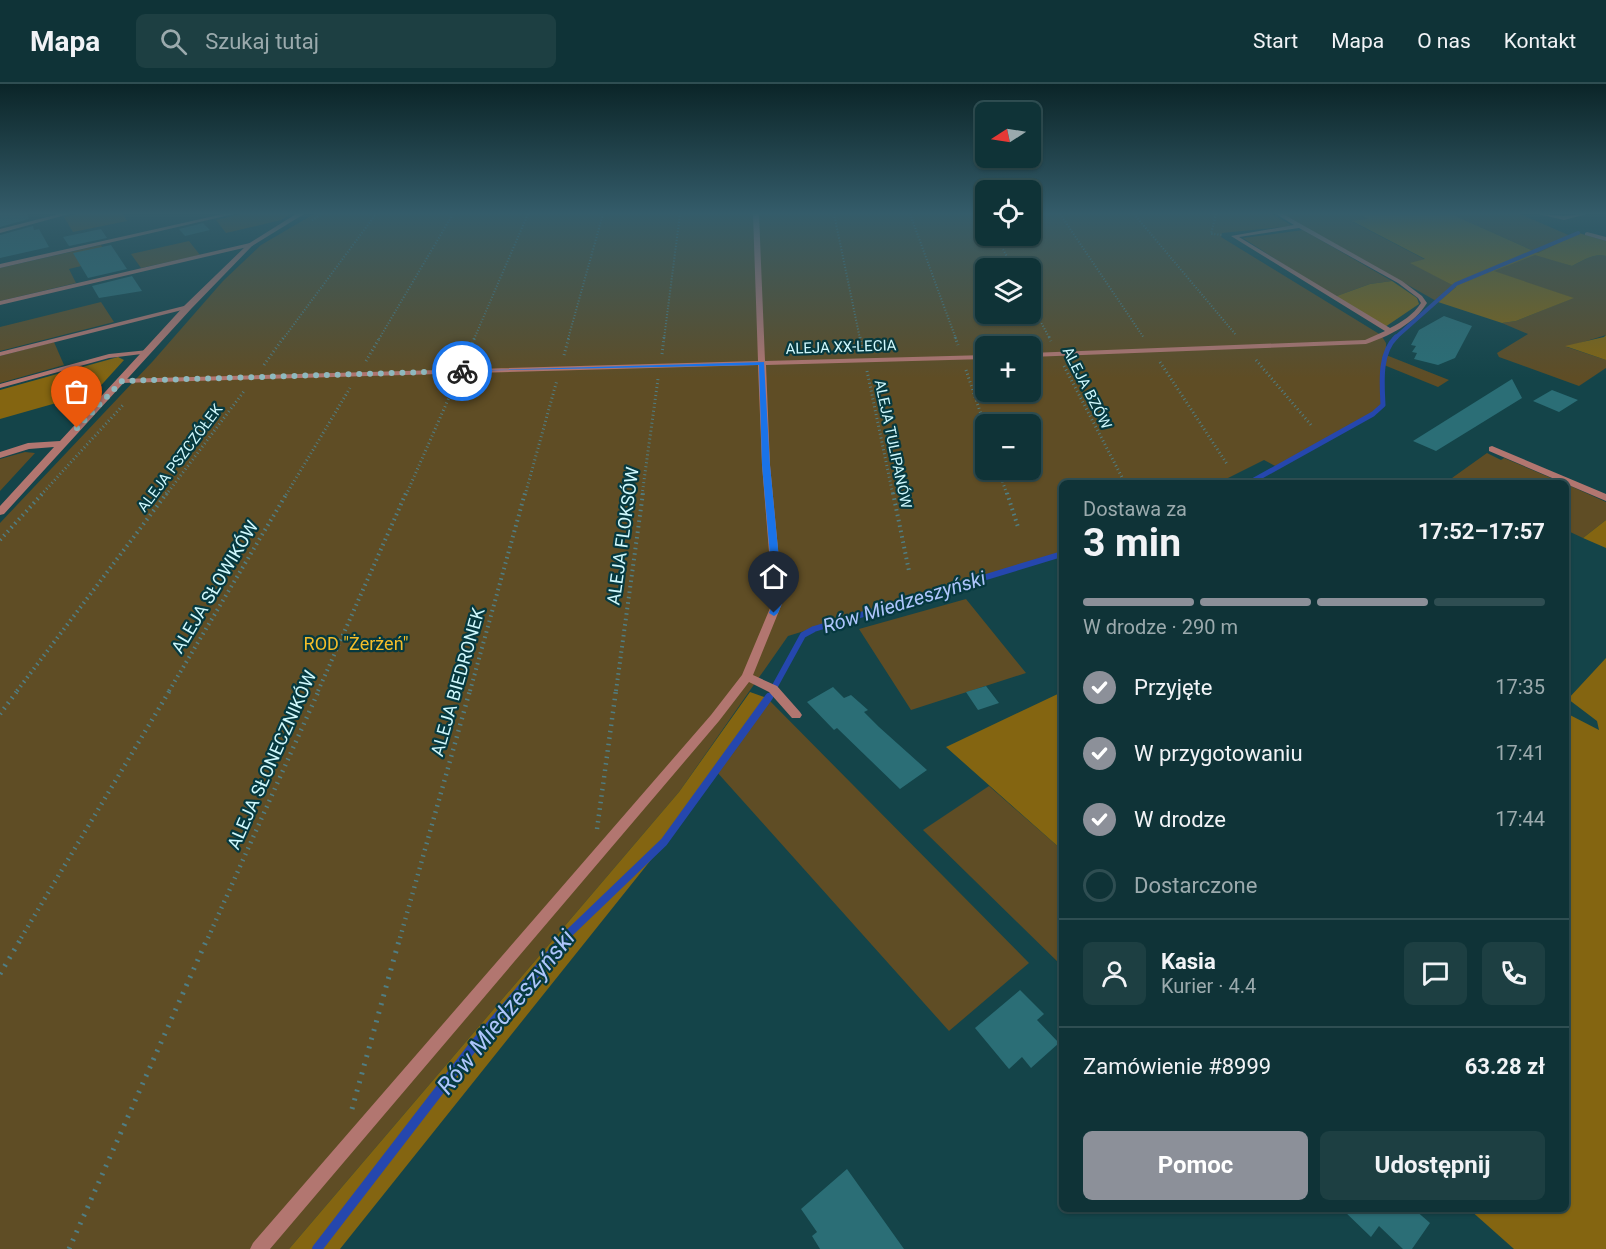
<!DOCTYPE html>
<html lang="pl">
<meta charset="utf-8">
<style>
body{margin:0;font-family:Roboto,sans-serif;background:#1d3f42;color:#f1f3f6;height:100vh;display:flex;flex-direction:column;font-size:22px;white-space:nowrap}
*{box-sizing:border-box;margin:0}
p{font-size:20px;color:#9baaad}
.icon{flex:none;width:33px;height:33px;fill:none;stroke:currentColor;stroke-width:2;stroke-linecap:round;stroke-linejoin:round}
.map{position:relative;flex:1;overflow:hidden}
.panel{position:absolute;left:1059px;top:396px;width:510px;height:732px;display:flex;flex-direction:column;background:#0f3337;border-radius:9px;box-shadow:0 2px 4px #0004,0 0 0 2px #2f4e52}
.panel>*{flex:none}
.needle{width:39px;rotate:258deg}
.fabs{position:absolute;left:975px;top:18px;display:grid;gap:12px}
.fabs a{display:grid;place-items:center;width:66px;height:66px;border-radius:9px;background:#0f3337;box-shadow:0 2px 4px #0004,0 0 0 2px #2f4e52;font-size:30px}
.pin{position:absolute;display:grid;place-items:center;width:51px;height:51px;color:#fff;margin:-62px -26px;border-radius:50% 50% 50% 0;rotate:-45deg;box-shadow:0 0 6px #0007}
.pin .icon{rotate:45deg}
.courier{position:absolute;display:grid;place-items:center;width:60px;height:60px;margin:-30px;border:4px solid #1a73e8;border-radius:50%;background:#fff;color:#222;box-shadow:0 2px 8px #0007}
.headline em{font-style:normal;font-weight:700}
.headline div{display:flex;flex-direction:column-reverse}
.headline{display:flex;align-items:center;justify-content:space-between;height:102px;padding:0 24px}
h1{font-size:39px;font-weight:700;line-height:45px}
.bar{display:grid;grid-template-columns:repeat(4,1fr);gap:9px 6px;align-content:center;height:72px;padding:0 24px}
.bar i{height:8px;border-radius:4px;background:#2f4e52}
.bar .active{background:#8c9099}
.bar p{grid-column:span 4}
.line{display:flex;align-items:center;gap:15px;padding:0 24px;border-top:2px solid #2f4e52}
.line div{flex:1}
.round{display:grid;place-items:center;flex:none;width:63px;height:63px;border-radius:9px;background:#1d3f42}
ol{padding:0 24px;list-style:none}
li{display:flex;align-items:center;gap:18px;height:66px}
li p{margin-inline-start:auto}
li .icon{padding:6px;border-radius:50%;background:#8c9099;color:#fff;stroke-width:4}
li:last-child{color:#9baaad}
li i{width:33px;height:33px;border:3px solid #2f4e52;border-radius:50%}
.action{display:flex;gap:12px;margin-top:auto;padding:12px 24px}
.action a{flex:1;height:69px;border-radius:9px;background:#8c9099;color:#fff;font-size:24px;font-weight:700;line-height:69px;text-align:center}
.action a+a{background:#1d3f42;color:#f1f3f6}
header{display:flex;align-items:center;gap:36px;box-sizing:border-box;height:84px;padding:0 30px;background:#0f3337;border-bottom:2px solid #2f4e52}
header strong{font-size:28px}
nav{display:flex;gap:33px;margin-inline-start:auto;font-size:21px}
.search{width:420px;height:54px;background:#1d3f42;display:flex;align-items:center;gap:15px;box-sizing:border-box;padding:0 21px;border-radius:9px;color:#9baaad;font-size:22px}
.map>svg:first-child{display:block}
.green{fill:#5f4d25;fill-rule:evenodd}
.forest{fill:#846511}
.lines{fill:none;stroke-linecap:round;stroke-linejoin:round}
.stream-far4{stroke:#2547ae;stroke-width:4}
.stream-far3{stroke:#2547ae;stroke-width:5}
.stream-far2{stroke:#2547ae;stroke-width:6}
.stream-far1{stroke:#2547ae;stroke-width:8}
.stream{stroke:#2547ae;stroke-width:10}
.building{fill:#2b6e76}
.path-far4{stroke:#507e83;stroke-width:2;stroke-dasharray:1 2;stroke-linecap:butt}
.path-far3{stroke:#507e83;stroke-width:3;stroke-dasharray:1 3;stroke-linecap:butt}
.path-far2{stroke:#507e83;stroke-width:4;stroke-dasharray:1.5 4;stroke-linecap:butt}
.path-far1{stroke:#507e83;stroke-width:4.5;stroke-dasharray:1.5 5;stroke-linecap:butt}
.path{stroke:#507e83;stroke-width:5;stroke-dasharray:2 7;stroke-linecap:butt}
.lane{fill:#b27670;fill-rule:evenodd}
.street{fill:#b27670;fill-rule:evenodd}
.route{fill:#1a73e8}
.done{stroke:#8eb9be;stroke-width:6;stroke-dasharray:0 10.8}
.labels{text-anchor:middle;stroke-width:4.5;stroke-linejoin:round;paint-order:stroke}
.far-street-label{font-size:15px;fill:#cff8fd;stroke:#06393f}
.street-label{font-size:18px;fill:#cff8fd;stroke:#06393f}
.park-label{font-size:18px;fill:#f4bd2a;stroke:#06393f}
.water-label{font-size:20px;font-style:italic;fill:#adc5fb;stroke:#06393f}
.near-water-label{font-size:24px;font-style:italic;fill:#adc5fb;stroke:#06393f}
</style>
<header>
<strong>Mapa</strong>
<div class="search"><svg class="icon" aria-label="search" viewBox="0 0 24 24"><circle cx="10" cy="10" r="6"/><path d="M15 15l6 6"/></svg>Szukaj tutaj</div>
<nav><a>Start</a><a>Mapa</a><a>O nas</a><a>Kontakt</a></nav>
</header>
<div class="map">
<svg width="1606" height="1165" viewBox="0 0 1606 1165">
<rect width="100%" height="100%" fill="#144449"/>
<path class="green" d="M 78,130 L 123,130 L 127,137 L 73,148 L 64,133 Z
M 241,130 L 291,130 L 281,136 L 226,149 L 216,136 Z
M 314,130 L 985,130 L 986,152 L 1030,152 L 1031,130 L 1272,130 L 1293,142 L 1222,149 L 1221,153 L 1381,251 L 1386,259 L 1386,271 L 1449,296 L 1438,303 L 1384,281 L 1382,324 L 1348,346 L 1277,383 L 1264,376 L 1218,399 L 1062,399 L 1062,468 L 788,552 L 679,708 L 289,1165 L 0,1165 L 0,439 L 153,277 L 223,197 L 261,161 ZM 986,184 L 1030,184 L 1030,230 L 986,230 ZM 986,262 L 1030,262 L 1030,308 L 986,308 ZM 986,340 L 1030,340 L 1030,386 L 986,386 Z
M 1282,130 L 1359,130 L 1369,135 L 1353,138 L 1426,176 L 1412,179 L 1456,203 L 1438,218 Z
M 1451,130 L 1520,130 L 1573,153 L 1538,169 Z
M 1303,146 L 1392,197 L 1370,200 L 1334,213 L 1243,154 Z
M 189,157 L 200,171 L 141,184 L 131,170 Z
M 101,161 L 110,175 L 69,185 L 76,199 L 0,217 L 0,184 Z
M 1535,170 L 1572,182 C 1582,177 1594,169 1606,172 L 1606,251 L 1567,263 L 1606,276 L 1606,284 L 1579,302 L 1499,273 L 1497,269 L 1528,250 L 1502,239 L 1516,237 L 1573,214 L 1492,187 Z
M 101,218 L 114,238 L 0,267 L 0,243 Z
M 54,258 L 64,281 L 0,299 L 0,272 Z
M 25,368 L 35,369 L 0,407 L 0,375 Z
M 1487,369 L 1501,376 L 1504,374 L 1563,399 L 1464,399 L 1452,394 Z
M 1566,400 L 1606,418 L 1606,436 L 1583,454 L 1566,446 Z
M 966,515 L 1026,589 L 911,626 L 859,545 Z
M 767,614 L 1029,879 L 949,947 L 716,687 Z
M 989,702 L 1062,766 L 1062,882 L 923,746 Z"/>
<path class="forest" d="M 1359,130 L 1451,130 L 1538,169 L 1579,149 L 1606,157 L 1606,172 C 1594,169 1582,177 1572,182 L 1535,171 L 1494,187 L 1574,214 L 1516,237 L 1502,239 L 1438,218 L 1456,203 L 1410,179 L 1425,175 L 1352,137 L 1368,135 Z
M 1392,197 L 1417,214 L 1419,220 L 1385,243 L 1334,213 L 1370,200 Z
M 1606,251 L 1606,276 L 1565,262 L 1604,253 Z
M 118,273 L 124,276 L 95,308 L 0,335 L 0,306 Z
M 1606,436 L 1606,464 L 1583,454 Z
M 1606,574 L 1606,1165 L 1514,1165 L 1469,1125 L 1566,1125 L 1566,629 L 1599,646 L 1597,637 L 1568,615 Z
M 750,608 L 767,614 L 694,722 L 340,1165 L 289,1165 L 679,708 Z
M 1062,608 L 1062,766 L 946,663 Z"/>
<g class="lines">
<path class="stream-far4" d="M 1394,255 L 1456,200 L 1578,149"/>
<path class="stream-far3" d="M 1249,399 L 1373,330 L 1383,321 C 1382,300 1379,269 1396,253"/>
<path class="stream-far2" d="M 775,602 L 803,551 L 814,545 L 1062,470"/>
<path class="stream-far1" d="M 564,854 L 664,758 L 769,613"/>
<path class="stream" d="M 317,1165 L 475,960 L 566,853"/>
</g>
<path class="building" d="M 0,130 L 27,130 L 29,135 L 0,143 Z
M 203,139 L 210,146 L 185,152 L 179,145 Z
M 33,142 L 34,146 L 39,145 L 49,163 L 0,174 L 0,151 Z
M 101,145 L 107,154 L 69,162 L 63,153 Z
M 111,161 L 127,185 L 88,194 L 73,169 Z
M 132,192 L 142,207 L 99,214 L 92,202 Z
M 1444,232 L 1472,242 L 1455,274 L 1438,281 L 1414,275 L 1417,269 L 1412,268 L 1416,262 L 1411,261 L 1419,246 Z
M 1512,295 L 1522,314 L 1475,343 L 1436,367 L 1413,357 Z
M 1552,306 L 1578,316 L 1559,328 L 1533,317 Z
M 986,602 L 999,619 L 978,626 L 966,608 Z
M 833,603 L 844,614 L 851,611 L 868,626 L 864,628 L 879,643 L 927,686 L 900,705 L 837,644 L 834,646 L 807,618 Z
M 1020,906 L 1044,930 L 1037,936 L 1059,959 L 1031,984 L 1022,973 L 1009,985 L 975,944 Z
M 847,1085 L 904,1165 L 820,1165 L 812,1152 L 817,1148 L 801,1125 Z
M 1342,1125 L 1414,1125 L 1430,1139 L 1412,1165 L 1403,1165 L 1379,1142 L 1371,1153 Z"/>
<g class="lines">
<path class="path-far4" d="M 834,130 L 860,255
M 910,130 L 956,255
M 1060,130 L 1144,254
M 1134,130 L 1236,251
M 1216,130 L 1211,150 L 1223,151
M 312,136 L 323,130
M 996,152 L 1013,184
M 1030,218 L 1050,255
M 283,255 L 376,130
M 379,255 L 453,130
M 474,255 L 528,130
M 568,255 L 603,130
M 664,255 L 680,130"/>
<path class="path-far3" d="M 860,253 L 862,265
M 955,253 L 958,261
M 1049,253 L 1051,257
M 662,270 L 664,253
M 564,271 L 569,253
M 466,274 L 475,253
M 1256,276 L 1311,341
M 366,277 L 380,253
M 1160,278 L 1227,380
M 264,281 L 284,253
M 1064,282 L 1125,399
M 966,286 L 986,345
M 867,287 L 893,411
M 999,386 L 1007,411
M 41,411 L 124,320
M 166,411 L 245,306
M 286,411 L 350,304
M 406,411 L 455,300
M 525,411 L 557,296
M 642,411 L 658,295"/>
<path class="path-far2" d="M 893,409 L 909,487
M 1007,409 L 1018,443
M 0,456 L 43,409
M 17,607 L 167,409
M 169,607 L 287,409
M 318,607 L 406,409
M 470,607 L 525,409
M 616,607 L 643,409"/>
<path class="path-far1" d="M 0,630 L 18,606
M 597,745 L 616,606
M 21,854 L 170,606
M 208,854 L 319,606
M 400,854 L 470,606"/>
<path class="path" d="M 0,890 L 22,853
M 352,1025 L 400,853
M 69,1165 L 208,853"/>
<path class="lane" d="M 59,130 L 69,130 L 0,149 L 0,145 Z
M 223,130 L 234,130 L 0,184 L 0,180 Z
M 753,130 L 759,130 L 765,277 L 986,271 L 986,275 L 766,281 L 770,381 L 783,517 L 753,591 L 777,602 L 800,628 L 802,631 L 800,634 L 792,634 L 769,608 L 749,598 L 719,637 L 270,1165 L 250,1165 L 253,1159 L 711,631 L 742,591 L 773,517 L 762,381 L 758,281 L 121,299 L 117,297 L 121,295 L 758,277 Z
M 1276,130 L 1283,130 L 1402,197 L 1422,212 L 1427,219 C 1414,240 1389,252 1366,260 L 1030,273 L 1030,269 L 1365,256 L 1385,247 L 1231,152 L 1294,141 ZM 1299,144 L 1398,199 L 1418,214 L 1421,219 C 1413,231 1402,238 1390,244 L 1239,153 Z
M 1538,130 L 1564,132 L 1587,130 L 1564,136 Z
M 1587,148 L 1606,153 L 1606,157 L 1585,151 L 1585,149 Z
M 250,159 L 253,161 L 252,162 L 0,221 L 0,217 Z
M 188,221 L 190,222 L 190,224 L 0,272 L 0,268 Z
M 148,266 L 151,268 L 150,269 L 109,274 L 0,304 L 0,300 L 109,270 Z"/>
<path class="street" d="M 296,130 L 304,130 L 252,162 L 191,225 L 4,430 L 0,431 L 0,422 L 54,363 L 29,365 L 0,374 L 0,368 L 28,359 L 60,357 L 185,221 L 248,160 Z
M 1492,362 L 1606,410 L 1606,417 L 1489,367 L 1489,363 Z"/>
</g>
<linearGradient id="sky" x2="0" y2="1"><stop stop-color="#0b2528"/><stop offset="0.44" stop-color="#345c6a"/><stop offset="1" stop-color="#345c6a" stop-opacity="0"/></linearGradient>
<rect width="1606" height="294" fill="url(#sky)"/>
<path class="route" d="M 764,278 L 770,381 L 783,517 L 778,529 L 774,532 L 769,529 L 774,517 L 762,381 L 759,281 L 459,287 Z"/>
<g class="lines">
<path class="done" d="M 77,344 L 122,297 L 462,287"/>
</g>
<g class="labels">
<g class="far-street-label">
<text transform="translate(841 263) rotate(-2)" y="5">ALEJA XX-LECIA</text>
<text transform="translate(1087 304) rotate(63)" y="5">ALEJA BZÓW</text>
<text transform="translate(893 360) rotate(78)" y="5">ALEJA TULIPANÓW</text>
<text transform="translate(180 374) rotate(-53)" y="5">ALEJA PSZCZÓŁEK</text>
</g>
<g class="street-label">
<text transform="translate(623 452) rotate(-82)" y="6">ALEJA FLOKSÓW</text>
<text transform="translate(215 503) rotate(-59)" y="6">ALEJA SŁOWIKÓW</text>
<text transform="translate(458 598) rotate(-74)" y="6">ALEJA BIEDRONEK</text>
<text transform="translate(272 676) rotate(-66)" y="6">ALEJA SŁONECZNIKÓW</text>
</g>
<g class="park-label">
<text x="356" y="566">ROD "Żerżeń"</text>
</g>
<g class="water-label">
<text transform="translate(904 518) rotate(-17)" y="7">Rów Miedzeszyński</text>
</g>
<g class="near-water-label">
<text transform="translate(506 928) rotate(-51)" y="8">Rów Miedzeszyński</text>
</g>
</g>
</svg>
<div class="fabs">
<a><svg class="needle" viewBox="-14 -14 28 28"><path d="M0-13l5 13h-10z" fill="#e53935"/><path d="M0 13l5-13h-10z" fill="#9baaad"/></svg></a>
<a><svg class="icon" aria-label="locate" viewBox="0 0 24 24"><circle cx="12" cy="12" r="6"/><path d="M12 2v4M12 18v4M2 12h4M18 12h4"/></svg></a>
<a><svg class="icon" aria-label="layers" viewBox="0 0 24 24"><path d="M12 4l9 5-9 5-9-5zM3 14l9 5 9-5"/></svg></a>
<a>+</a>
<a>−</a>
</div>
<div class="pin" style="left:77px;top:344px;background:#ea580c"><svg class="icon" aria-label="bag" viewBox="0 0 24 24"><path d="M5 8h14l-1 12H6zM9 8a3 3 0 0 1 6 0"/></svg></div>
<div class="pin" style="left:774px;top:529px;background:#1f2937"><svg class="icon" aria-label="home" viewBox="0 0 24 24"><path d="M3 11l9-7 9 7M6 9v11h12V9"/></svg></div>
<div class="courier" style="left:462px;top:287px"><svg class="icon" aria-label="bike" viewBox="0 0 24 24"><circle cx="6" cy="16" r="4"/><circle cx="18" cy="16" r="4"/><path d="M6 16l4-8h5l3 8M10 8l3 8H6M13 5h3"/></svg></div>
<section class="panel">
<div class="headline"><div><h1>3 min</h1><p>Dostawa za</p></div><em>17:52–17:57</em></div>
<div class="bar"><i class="active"></i><i class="active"></i><i class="active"></i><i></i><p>W drodze · 290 m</p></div>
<ol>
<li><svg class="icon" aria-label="check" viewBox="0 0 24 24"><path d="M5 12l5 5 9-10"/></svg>Przyjęte<p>17:35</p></li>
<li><svg class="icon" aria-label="check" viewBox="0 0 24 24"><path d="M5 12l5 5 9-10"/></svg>W przygotowaniu<p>17:41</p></li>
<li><svg class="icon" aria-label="check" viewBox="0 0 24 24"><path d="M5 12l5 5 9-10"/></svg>W drodze<p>17:44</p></li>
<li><i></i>Dostarczone</li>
</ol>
<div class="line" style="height:108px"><a class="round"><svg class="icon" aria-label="person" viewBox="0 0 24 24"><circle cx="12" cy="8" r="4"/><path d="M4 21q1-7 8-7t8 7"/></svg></a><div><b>Kasia</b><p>Kurier · 4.4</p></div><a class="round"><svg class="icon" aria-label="chat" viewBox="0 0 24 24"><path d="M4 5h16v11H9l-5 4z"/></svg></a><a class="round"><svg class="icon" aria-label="phone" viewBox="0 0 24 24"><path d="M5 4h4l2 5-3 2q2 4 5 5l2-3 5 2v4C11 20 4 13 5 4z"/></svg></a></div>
<div class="line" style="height:78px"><div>Zamówienie #8999</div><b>63.28 zł</b></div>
<div class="action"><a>Pomoc</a><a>Udostępnij</a></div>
</section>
</div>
